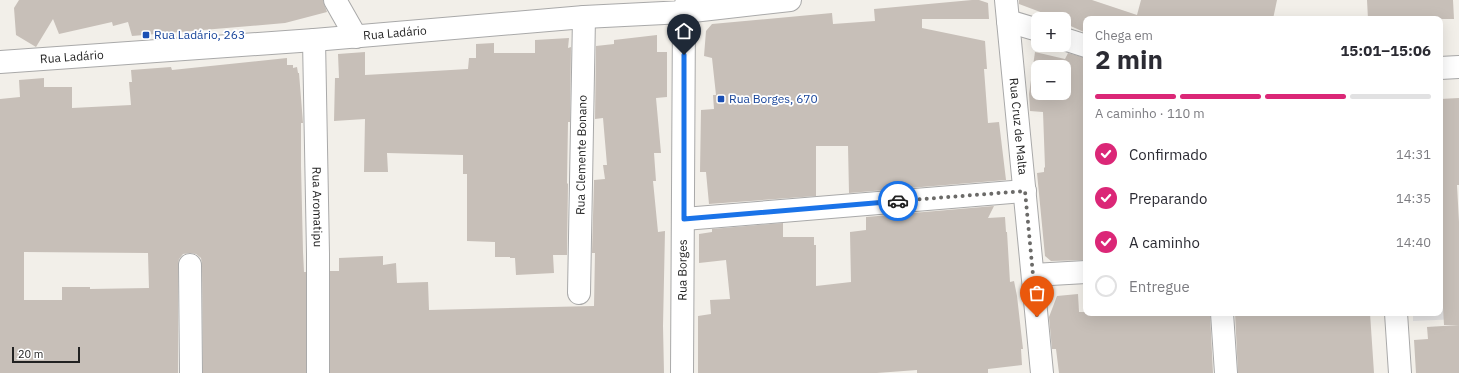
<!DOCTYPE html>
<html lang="pt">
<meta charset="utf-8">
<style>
body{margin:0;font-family:"IBM Plex Sans",sans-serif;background:#f2f2f3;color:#2b2b33;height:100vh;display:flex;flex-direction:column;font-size:15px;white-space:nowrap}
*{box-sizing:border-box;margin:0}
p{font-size:13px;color:#7c7c81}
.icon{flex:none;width:22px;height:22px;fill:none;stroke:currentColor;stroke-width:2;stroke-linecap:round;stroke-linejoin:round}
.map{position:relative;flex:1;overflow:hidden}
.side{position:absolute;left:1083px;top:16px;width:360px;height:300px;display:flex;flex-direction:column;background:#fff;border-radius:8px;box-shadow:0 4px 16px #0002}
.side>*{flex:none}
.controls{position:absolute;left:1031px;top:12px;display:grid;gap:8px}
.controls a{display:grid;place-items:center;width:40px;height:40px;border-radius:8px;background:#fff;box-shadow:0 4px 16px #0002;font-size:20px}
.scale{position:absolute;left:12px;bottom:10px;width:68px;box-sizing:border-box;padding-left:4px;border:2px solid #222;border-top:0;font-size:11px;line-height:14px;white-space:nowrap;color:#222;-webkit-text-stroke:3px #fff;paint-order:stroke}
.pin{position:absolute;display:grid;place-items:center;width:34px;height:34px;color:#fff;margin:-41px -17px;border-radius:50% 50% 50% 0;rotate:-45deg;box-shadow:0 0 4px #0007}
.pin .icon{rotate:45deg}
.courier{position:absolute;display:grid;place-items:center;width:40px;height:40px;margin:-20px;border:3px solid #1a73e8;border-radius:50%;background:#fff;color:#222;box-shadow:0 1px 5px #0007}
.summary em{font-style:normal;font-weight:800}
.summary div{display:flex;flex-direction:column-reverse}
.summary{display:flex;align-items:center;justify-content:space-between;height:68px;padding:0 12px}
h1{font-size:26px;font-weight:800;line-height:30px}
.bar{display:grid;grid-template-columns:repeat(4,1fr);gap:6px 4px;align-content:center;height:48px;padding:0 12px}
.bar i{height:5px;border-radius:3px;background:#e1e1e2}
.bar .active{background:#db2777}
.bar p{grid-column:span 4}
ol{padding:0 12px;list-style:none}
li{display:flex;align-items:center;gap:12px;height:44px}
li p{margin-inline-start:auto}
li .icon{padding:4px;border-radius:50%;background:#db2777;color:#fff;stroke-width:4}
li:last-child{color:#7c7c81}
li i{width:22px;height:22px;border:2px solid #e1e1e2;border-radius:50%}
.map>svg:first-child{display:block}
.residential{fill:#e0dfdf}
.building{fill:#c7bfb8;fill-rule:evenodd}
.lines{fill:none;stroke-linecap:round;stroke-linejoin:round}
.minor-casing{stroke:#a9a9a9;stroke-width:24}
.minor{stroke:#fff;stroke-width:22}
.done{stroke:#6b6a68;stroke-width:4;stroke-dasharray:0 7.2}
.route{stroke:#1a73e8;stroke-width:5}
.transit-dot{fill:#1a4fb4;stroke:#fff;stroke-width:1.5}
.labels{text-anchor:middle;stroke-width:3.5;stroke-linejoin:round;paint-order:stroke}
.street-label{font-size:12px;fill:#222;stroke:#fff}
.transit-label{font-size:12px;fill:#164399;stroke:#fff;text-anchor:start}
</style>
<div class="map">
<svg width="1459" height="373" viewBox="0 0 1459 373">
<rect width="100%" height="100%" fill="#f2efe9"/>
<path class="residential" d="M 1440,254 L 1459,319 L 1413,321 L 1413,313 L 1440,313 Z"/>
<path class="building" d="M 19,0 L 323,0 L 327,12 L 285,23 L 132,36 L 128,22 L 113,26 L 112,22 L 59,34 L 53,19 L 36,47 L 16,35 L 14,8 Z
M 972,0 L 979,0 L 988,3 L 989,19 L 922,19 L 922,28 L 985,41 L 987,69 L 984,69 L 988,123 L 999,122 L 1006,180 L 849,193 L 848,146 L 816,146 L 816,196 L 709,204 L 706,172 L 700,172 L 701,110 L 714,109 L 713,95 L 716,95 L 712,58 L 704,56 L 706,31 L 712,24 L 832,13 L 833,24 L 875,21 L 874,9 Z
M 1019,0 L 1092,0 L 1137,15 L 1141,0 L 1277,0 L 1273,19 L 1086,19 L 1086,33 L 1064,23 L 1064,19 L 1053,19 L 1050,18 L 1051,16 L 1019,4 Z
M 1367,0 L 1453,0 L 1454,19 L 1368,19 Z
M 657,35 L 657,52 L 667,52 L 667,97 L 656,98 L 661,153 L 654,153 L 656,181 L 653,181 L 658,232 L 665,231 L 663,326 L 664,373 L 330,373 L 330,271 L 339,271 L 339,258 L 383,256 L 383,265 L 396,263 L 397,283 L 428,282 L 429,310 L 594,306 L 595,253 L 592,253 L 594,180 L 605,179 L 603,165 L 607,165 L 603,118 L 595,119 L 596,46 L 614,44 L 614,40 Z
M 569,38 L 568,48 L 571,47 L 570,122 L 568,122 L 567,184 L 568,183 L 567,255 L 553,255 L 554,273 L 516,275 L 515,258 L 510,258 L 510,257 L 495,257 L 495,242 L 467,241 L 467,174 L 463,174 L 463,155 L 387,153 L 388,172 L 364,172 L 365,119 L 334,121 L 335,78 L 339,78 L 338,54 L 365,52 L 365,75 L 468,69 L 469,58 L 476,58 L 476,44 L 494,43 L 494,53 L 535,53 L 535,40 Z
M 1035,52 L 1065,59 L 1068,53 L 1086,58 L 1086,260 L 1051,261 L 1045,256 L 1037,173 L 1044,172 L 1044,168 L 1045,167 L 1043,112 L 1030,111 L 1029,94 ZM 1038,67 L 1064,67 L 1064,93 L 1038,93 Z
M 287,58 L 287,65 L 293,65 L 293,68 L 297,67 L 298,73 L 299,73 L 303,123 L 301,123 L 301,166 L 303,252 L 304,272 L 306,272 L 306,373 L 203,373 L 202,265 L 201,258 L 196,254 L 190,253 L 183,254 L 179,259 L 178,265 L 178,373 L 0,373 L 0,99 L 20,97 L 19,80 L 44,78 L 44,87 L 72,87 L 72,108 L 131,105 L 129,82 L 132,82 L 131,70 L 171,67 L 172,70 ZM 24,252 L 148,253 L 149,288 L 90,289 L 90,287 L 62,287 L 62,300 L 24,300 Z
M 1459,98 L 1459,185 L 1457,185 L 1459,222 L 1459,325 L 1444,325 L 1440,254 L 1440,99 Z
M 994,206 L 988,218 L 1005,217 L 1006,232 L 1007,232 L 1010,282 L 1014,281 L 1017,296 L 1023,349 L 1021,349 L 1022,365 L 988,369 L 988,373 L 917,373 L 917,370 L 877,373 L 698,373 L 698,316 L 711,314 L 710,300 L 730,299 L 726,260 L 699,263 L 699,234 L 712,232 L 712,229 L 783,223 L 783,237 L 814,237 L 814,245 L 816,245 L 816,286 L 851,282 L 850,232 L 866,230 L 866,217 Z
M 1078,294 L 1079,312 L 1210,313 L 1213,373 L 1059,373 L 1056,349 L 1052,349 L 1049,317 L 1057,296 Z
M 1235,313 L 1370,313 L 1374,373 L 1238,373 Z
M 1459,325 L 1459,373 L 1416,373 L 1414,340 L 1428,339 L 1427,327 Z"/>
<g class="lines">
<g class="minor-casing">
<g id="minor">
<path d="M 335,0 L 356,37"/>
<path id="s1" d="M 1006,0 L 1042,373"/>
<path d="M 1008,21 L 1038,30"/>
<path d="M 1064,39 L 1086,46"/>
<path id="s2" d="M 314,40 L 318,254 L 318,373"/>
<path id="s3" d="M 0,62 L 314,40 L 584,17 L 684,12 L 790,0"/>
<path d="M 1440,68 L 1459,67"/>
<path d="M 684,219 L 1025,191"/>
<path d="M 190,265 L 191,373"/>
<path d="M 1033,275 L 1086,272"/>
<path id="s4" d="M 579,293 L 584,17"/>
<path d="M 1222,313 L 1226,373"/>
<path d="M 1396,313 L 1400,373"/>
<path id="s5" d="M 682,373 L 684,12 L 687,0"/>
</g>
</g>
<use href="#minor" class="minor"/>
</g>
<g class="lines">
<path class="done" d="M 898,201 L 1025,191 L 1037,317"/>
<path class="route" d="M 684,55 L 684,219 L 898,201"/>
</g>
<g class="transit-dot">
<rect x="142" y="31" width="8" height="8" rx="2"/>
<rect x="717" y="95" width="8" height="8" rx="2"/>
</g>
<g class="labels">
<g class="street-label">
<text dy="4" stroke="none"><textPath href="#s3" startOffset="396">Rua Ladário</textPath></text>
<text dy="4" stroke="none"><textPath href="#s3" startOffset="72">Rua Ladário</textPath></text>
<text dy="4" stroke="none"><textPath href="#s1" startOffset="127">Rua Cruz de Malta</textPath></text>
<text dy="4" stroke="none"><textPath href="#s4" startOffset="138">Rua Clemente Bonano</textPath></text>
<text dy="4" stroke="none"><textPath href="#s2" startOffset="167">Rua Aromatipu</textPath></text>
<text dy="4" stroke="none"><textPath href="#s5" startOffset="103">Rua Borges</textPath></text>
</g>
<g class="transit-label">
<text x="154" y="39">Rua Ladário, 263</text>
<text x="729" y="103">Rua Borges, 670</text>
</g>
</g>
</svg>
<div class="controls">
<a>+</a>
<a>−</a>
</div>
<div class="scale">20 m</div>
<div class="pin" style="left:1037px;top:317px;background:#ea580c"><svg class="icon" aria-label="bag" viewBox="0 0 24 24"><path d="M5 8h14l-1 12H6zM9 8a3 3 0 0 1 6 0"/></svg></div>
<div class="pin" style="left:684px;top:55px;background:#1f2937"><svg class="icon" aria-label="home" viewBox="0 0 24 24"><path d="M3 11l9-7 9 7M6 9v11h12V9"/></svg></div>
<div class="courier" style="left:898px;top:201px"><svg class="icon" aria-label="car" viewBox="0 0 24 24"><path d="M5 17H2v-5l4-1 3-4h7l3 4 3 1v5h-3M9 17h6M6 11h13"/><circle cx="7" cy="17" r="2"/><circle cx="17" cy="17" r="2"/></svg></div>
<section class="side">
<div class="summary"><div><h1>2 min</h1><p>Chega em</p></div><em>15:01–15:06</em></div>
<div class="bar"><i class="active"></i><i class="active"></i><i class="active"></i><i></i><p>A caminho · 110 m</p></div>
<ol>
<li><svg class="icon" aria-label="check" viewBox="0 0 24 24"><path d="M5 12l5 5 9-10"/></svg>Confirmado<p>14:31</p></li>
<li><svg class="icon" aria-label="check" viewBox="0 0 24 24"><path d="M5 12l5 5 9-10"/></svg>Preparando<p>14:35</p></li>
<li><svg class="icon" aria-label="check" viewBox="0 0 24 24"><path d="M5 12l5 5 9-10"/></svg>A caminho<p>14:40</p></li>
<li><i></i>Entregue</li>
</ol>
</section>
</div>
